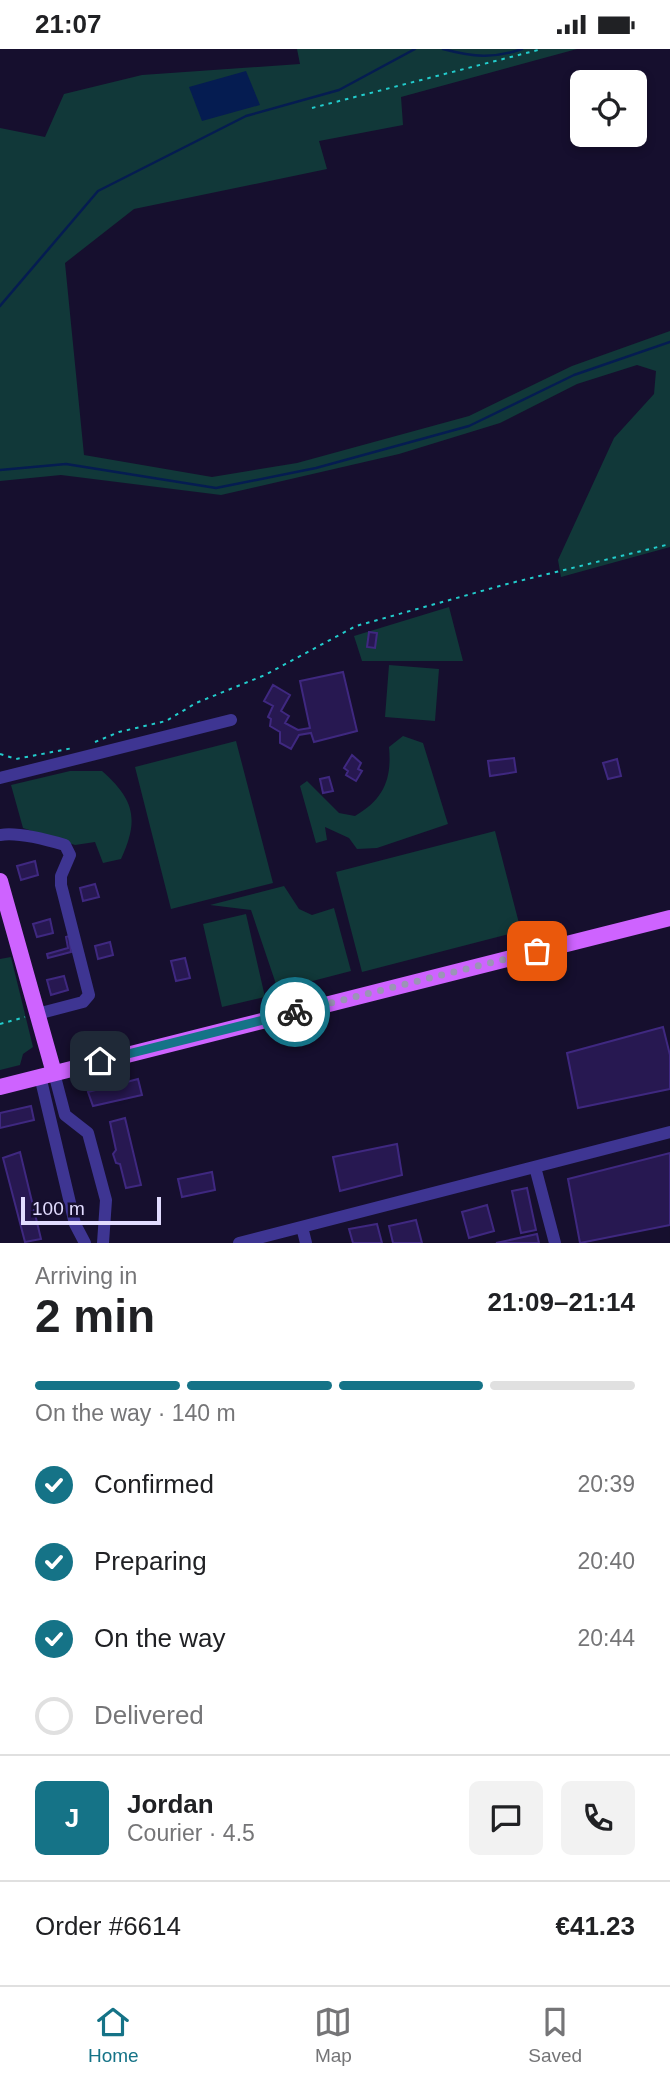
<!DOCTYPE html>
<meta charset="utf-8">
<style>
body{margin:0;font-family:Helvetica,sans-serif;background:#f2f2f2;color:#202124;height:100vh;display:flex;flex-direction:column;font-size:26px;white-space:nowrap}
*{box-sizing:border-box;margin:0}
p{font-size:23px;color:#757577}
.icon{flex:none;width:38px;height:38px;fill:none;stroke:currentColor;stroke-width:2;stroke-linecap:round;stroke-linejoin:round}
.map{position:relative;height:1194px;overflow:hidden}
.panel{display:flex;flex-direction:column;background:#fff;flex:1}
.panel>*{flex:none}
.controls{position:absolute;left:570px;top:21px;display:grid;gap:14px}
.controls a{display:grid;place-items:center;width:77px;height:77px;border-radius:10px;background:#fff;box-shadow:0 4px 10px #0003;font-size:35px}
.scale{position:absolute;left:21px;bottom:18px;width:140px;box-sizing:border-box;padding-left:7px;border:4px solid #e2dcff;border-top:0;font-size:19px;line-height:24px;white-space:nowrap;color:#e2dcff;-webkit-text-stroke:5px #160f2e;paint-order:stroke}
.pin{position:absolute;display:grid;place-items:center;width:60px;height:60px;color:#fff;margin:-30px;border-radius:14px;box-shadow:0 4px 10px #0006}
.courier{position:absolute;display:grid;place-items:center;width:70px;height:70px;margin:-35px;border:5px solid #157387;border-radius:50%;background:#fff;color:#222;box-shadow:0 2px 9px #0007}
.summary em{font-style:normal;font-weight:700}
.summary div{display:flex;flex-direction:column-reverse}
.summary{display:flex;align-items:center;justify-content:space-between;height:119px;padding:0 35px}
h1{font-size:46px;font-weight:700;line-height:52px}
.bar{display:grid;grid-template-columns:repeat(4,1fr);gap:10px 7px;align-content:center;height:84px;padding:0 35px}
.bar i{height:9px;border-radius:5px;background:#e0e0e0}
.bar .on{background:#157387}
.bar p{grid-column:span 4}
.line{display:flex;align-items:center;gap:18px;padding:0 35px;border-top:2px solid #e0e0e0}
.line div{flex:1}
.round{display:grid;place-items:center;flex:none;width:74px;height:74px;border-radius:10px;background:#f2f2f2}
ol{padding:0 35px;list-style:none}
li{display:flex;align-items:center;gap:21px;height:77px}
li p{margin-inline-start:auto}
li .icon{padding:7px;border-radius:50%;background:#157387;color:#fff;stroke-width:4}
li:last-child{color:#757577}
li i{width:38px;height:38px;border:4px solid #e0e0e0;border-radius:50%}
.status{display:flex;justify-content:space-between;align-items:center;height:49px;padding:0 35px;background:#fff;direction:ltr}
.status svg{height:19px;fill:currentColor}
.tab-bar{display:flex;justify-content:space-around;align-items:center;height:98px;border-top:2px solid #e0e0e0;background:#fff;font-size:19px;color:#757577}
.tab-bar a{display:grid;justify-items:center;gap:4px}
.tab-bar .on{color:#157387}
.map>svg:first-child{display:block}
.green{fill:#113839}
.water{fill:#051c51}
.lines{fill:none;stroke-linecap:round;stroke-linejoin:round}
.stream{stroke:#051c51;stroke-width:2.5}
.building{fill:#271851;stroke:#3f2880;stroke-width:2}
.path{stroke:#2cc;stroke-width:2;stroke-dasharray:3.5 5;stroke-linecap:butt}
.minor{stroke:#3e3592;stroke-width:12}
.major{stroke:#ce63ff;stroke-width:16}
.done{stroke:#9b94b6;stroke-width:7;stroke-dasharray:0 12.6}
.route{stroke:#157387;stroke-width:9}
</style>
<div class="status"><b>21:07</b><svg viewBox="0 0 49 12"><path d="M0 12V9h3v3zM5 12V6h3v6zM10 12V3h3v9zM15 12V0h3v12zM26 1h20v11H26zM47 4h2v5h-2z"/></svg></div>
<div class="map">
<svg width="670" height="1194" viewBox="0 0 670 1194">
<rect width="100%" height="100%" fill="#160f2e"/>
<path class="green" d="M 297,0 L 577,0 L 401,48 L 403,76 L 319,92 L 327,120 L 134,160 L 65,214 L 84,406 L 212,428 L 297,414 L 469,367 L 572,317 L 670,282 L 670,498 L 561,528 L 558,511 L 614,389 L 654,345 L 656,322 L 637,316 L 577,335 L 500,374 L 399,405 L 221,446 L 61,426 L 0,432 L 0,79 L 45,88 L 64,45 L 142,26 L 300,15 Z
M 449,558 L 463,612 L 362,612 L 354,587 Z
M 389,616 L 439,620 L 435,672 L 385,668 Z
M 403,687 L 423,694 L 448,775 L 377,799 L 357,800 L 349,789 L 325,778 L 327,791 L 316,794 L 300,737 L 307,732 L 339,764 L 355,767 C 384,750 392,730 389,698 Z
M 236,692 L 273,834 L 171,860 L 135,718 Z
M 70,722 L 102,722 C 135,751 139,771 121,810 L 103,814 L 95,793 L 75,796 L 23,779 L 11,736 Z
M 495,782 L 521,882 L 362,923 L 336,823 Z
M 284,837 L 299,860 L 312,866 L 334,859 L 351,922 L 278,941 L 251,861 L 210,856 Z
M 246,865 L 265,948 L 222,958 L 203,875 Z
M 11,908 L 33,998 L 23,1005 L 20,1016 L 0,1021 L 0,910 Z"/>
<path class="water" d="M 246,22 L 260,56 L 202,72 L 189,38 Z"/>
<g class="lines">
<path class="stream" d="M 443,0 C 473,8 493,10 522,0
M 0,257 L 98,142 L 246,67 L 339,41 L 415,0
M 0,421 L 66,415 L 216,439 L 316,419 L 469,377 L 574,326 L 670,293"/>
</g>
<path class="building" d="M 369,583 L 377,584 L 375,599 L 367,598 Z
M 343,623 L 357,682 L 314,693 L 311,684 L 299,686 L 291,700 L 280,694 L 280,683 L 270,677 L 271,670 L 268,668 L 273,657 L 264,652 L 273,636 L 290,646 L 281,662 L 289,667 L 285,674 L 298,681 L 310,679 L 300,632 Z
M 352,706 L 361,714 L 358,720 L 362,722 L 356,732 L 346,726 L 348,722 L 344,719 Z
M 514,709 L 516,723 L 490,727 L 488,712 Z
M 617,710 L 621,727 L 608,730 L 603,714 Z
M 329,728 L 333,742 L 323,744 L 320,730 Z
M 35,812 L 38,826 L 21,831 L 17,817 Z
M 95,835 L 99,848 L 83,852 L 80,839 Z
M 50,870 L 53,884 L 37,888 L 33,875 Z
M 69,887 L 71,903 L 48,909 L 47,905 L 68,899 L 66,888 Z
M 110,893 L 113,906 L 98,910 L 95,897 Z
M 185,909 L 190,929 L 176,932 L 171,912 Z
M 64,927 L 68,941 L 51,946 L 47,931 Z
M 663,978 L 670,1006 L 670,1040 L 578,1059 L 567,1004 Z
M 138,1030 L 142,1046 L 93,1057 L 88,1043 Z
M 31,1057 L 34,1071 L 0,1079 L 0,1064 Z
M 125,1069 L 141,1136 L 126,1139 L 120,1115 L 116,1114 L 113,1105 L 116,1101 L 110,1073 Z
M 397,1095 L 402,1126 L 340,1142 L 333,1108 Z
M 20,1103 L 41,1190 L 25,1193 L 3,1109 Z
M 670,1104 L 670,1176 L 580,1194 L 568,1130 Z
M 212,1123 L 215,1141 L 182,1148 L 178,1130 Z
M 527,1139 L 536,1181 L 521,1184 L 512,1142 Z
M 487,1156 L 494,1182 L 469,1189 L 462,1163 Z
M 416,1171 L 422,1194 L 393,1194 L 389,1177 Z
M 377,1175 L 382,1194 L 353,1194 L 349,1180 Z
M 537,1185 L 539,1194 L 496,1194 Z"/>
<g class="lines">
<path class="path" d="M 312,59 L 542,0
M 95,693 L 119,683 L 166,672 L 196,654 L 265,626 L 356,577 L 507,535 L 670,495
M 0,705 L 16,710 L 73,699
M 0,975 L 25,968"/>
<path class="minor" d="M 0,729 L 231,671
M 0,786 C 17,783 48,791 65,796 L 70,806 L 61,827 L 61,836 L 89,946 L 83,953 L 37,965
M 54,1024 L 65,1066 L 88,1084 L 106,1151 L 103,1194
M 40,1027 L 75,1175 L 85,1194
M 535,1118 L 555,1194
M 302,1178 L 306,1194
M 239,1194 L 670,1083"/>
<path class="major" d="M 0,832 L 54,1024
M 0,1038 L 670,869"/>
</g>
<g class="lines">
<path class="done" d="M 295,963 L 537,902"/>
<path class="route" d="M 100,1012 L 295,963"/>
</g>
</svg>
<div class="controls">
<a><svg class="icon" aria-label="locate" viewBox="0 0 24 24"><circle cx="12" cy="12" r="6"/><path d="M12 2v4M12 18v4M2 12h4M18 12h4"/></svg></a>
</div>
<div class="scale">100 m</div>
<div class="pin" style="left:537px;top:902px;background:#ea580c"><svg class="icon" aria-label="bag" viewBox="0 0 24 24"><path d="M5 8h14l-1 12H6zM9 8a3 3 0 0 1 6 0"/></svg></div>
<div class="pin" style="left:100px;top:1012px;background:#1f2937"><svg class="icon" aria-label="home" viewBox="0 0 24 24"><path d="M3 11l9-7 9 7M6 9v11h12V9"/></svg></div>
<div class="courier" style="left:295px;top:963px"><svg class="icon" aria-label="bike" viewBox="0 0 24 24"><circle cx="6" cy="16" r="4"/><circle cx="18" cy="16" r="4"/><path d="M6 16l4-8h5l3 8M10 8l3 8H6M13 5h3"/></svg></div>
</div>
<section class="panel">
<div class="summary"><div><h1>2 min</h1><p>Arriving in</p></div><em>21:09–21:14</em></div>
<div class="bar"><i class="on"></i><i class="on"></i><i class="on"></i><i></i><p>On the way · 140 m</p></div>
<ol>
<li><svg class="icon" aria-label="check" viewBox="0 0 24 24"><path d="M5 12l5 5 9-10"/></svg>Confirmed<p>20:39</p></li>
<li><svg class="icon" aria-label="check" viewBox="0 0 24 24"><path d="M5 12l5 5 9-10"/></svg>Preparing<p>20:40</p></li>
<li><svg class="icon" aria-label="check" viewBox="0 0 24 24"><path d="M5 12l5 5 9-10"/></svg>On the way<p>20:44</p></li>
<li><i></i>Delivered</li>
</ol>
<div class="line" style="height:126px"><b class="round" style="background:#157387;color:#fff">J</b><div><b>Jordan</b><p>Courier · 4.5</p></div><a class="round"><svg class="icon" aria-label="chat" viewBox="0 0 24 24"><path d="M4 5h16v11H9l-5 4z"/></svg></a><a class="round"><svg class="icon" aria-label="phone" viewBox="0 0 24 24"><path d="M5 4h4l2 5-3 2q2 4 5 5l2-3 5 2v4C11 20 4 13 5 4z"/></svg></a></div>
<div class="line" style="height:91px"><div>Order #6614</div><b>€41.23</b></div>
</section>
<nav class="tab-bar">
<a class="on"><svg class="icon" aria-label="home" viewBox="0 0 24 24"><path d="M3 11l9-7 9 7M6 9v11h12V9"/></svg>Home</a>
<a><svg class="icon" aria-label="map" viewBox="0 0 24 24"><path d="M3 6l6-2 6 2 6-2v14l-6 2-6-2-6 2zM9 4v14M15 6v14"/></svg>Map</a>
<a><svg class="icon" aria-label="saved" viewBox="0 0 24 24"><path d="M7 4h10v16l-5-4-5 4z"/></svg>Saved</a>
</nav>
